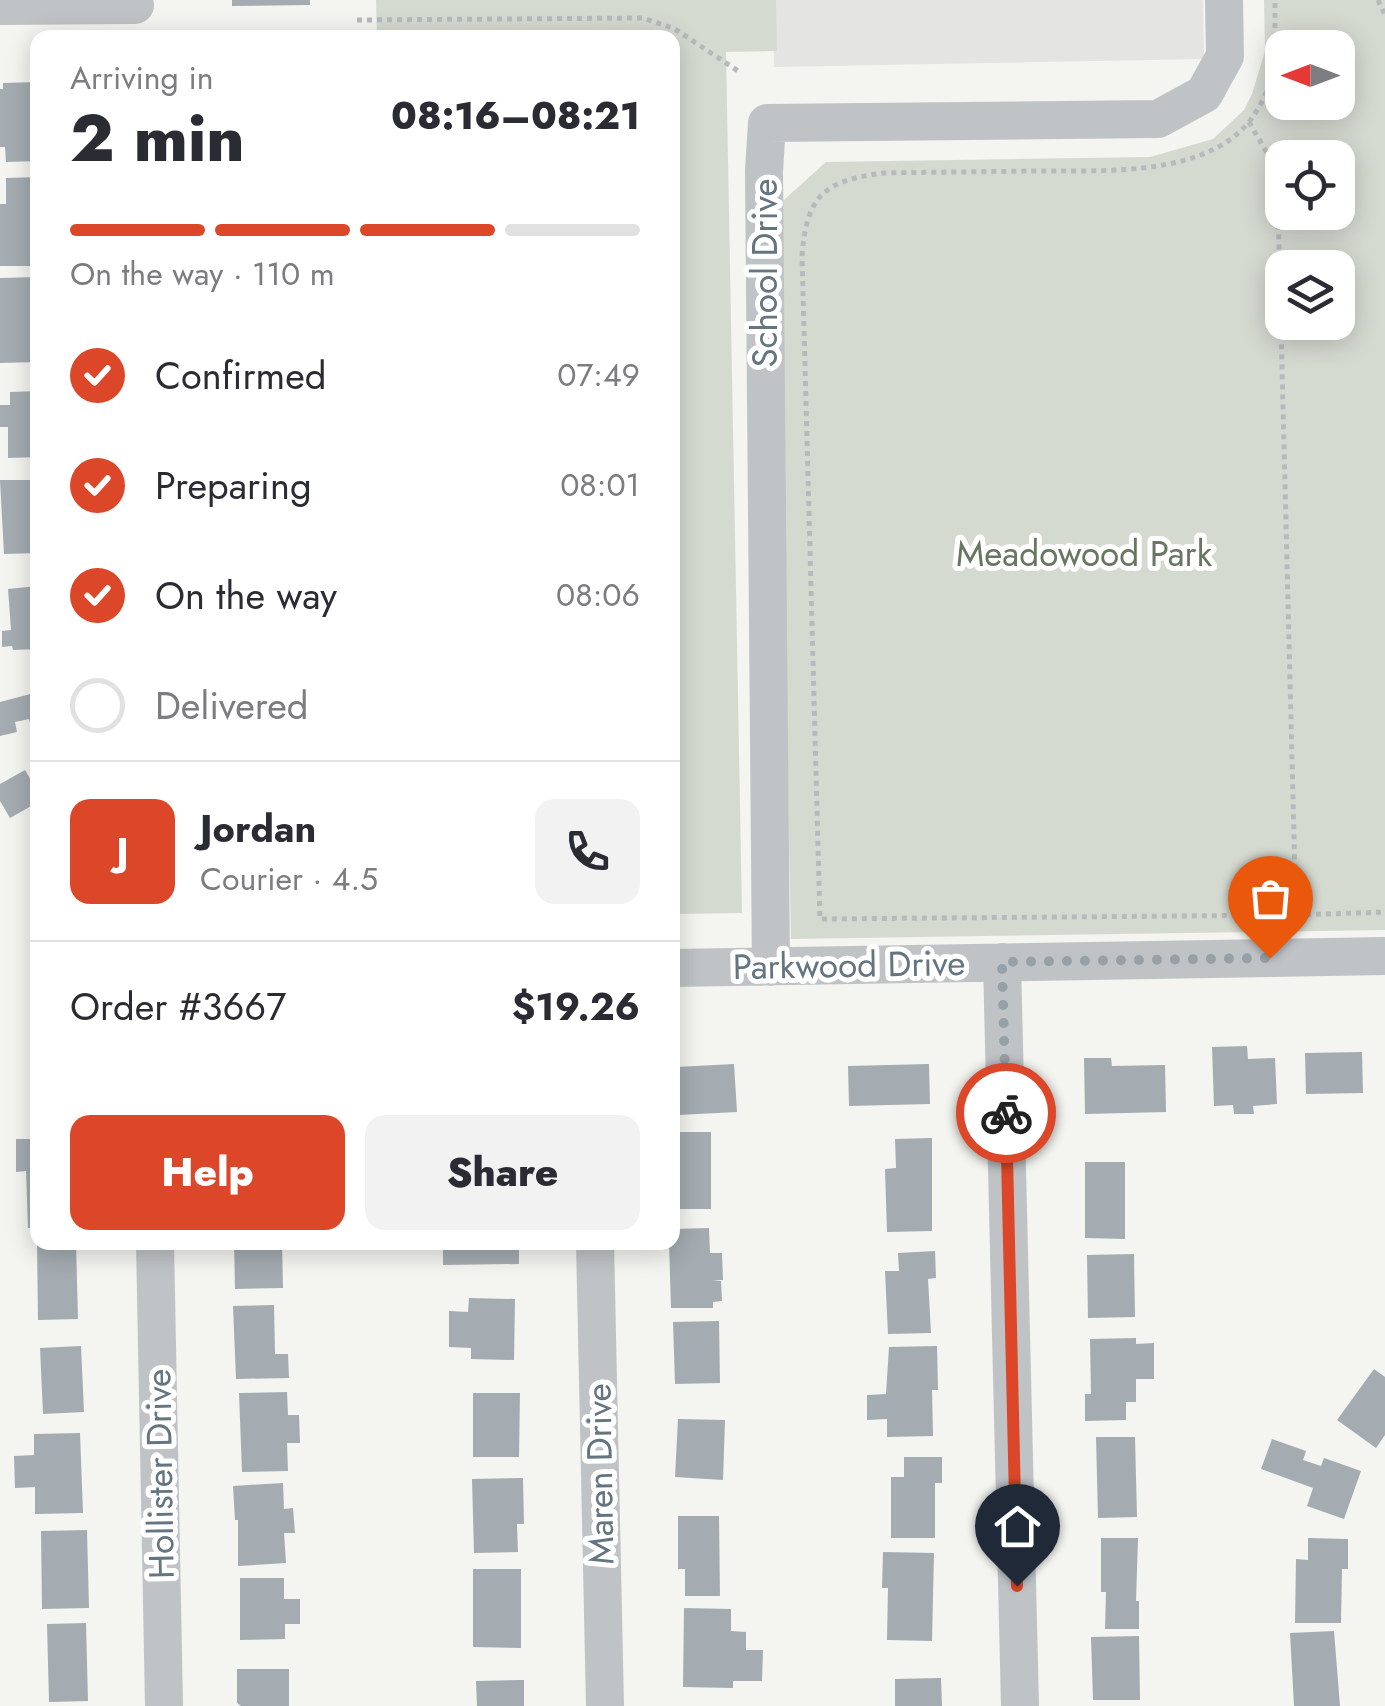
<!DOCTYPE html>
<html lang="en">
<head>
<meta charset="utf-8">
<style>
  body { margin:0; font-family:Jost,sans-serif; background:#f2f2f3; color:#2b2b33; height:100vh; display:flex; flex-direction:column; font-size:38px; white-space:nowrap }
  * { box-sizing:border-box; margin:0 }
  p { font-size:32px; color:#7c7c81 }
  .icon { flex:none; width:55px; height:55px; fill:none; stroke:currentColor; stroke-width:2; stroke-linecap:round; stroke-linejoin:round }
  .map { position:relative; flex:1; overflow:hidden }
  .drawer { position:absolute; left:30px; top:30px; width:650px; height:1220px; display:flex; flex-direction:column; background:#fff; border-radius:20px; box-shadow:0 5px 25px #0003 }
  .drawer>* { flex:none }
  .needle { width:65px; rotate:270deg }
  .controls { position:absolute; left:1265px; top:30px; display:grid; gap:20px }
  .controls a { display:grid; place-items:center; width:90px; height:90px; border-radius:20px; background:#fff; box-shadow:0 5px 25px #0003; font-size:50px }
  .pin { position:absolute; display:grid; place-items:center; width:85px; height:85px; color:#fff; margin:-102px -42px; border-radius:50% 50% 50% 0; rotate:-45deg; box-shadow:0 0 10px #0007 }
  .pin .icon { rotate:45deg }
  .courier { position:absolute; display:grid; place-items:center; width:100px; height:100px; margin:-50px; border:8px solid #db4728; border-radius:50%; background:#fff; color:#222; box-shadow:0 2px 12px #0007 }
  .overview em { font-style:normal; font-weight:800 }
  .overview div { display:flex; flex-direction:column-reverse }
  .overview { display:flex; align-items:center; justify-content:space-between; height:170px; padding:0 40px }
  h1 { font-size:65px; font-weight:800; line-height:75px }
  .bar { display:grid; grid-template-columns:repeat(4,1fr); gap:15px 10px; align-content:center; height:120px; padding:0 40px }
  .bar i { height:12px; border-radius:8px; background:#e1e1e2 }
  .bar .selected { background:#db4728 }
  .bar p { grid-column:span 4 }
  .line { display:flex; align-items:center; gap:25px; padding:0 40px; border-top:2px solid #e1e1e2 }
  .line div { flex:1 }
  .round { display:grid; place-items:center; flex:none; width:105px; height:105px; border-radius:20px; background:#f2f2f3 }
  ol { padding:0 40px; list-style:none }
  li { display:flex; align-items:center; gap:30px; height:110px }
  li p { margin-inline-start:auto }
  li .icon { padding:10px; border-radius:50%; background:#db4728; color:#fff; stroke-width:4 }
  li:last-child { color:#7c7c81 }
  li i { width:55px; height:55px; border:5px solid #e1e1e2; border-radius:50% }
  .cta { display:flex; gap:20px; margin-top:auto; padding:20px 40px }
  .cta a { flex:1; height:115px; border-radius:20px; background:#db4728; color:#fff; font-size:40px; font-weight:800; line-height:115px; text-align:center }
  .cta a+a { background:#f2f2f3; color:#2b2b33 }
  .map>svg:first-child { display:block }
  .built { fill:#e4e5e3 }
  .green { fill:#d5dad1; fill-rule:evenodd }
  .building { fill:#a4acb1 }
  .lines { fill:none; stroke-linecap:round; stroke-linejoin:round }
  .path { stroke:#b7babc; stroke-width:5; stroke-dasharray:5 5; stroke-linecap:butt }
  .minor { stroke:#bfc3c6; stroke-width:38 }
  .done { stroke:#96a1a7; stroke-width:10; stroke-dasharray:0 18 }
  .route { stroke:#db4728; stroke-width:12 }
  .labels { text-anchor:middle; stroke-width:10; stroke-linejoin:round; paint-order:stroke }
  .street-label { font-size:35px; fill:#647580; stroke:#fff }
  .park-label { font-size:35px; fill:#687762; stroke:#fff }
</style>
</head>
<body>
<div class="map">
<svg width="1385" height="1706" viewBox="0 0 1385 1706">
  <rect width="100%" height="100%" fill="#f4f4f0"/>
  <path class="built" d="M773 0H1203L1204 59 774 67Z"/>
  <path class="green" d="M376 0H776L777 51 726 52 742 913 673 914 672 38 377 37Z
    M1264 0H1385V930L791 939 776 207 826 162 1150 157 1213 139 1244 110 1252 94 1265 51ZM1282 48H1338V102H1282ZM1282 158H1338V212H1282ZM1282 268H1338V322H1282Z"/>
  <path class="building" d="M232 0H310V5L232 6Z
    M38 82V161L6 162 5 147H0V89H3V83Z
    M38 177V266H0V204H6V178Z
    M38 277V362L0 363V278Z
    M38 391V457L8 458V427H0V405H10V392Z
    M0 480H38V553L4 554Z
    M38 586V649L13 650 12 646 2 647V631L11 630 8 589Z
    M38 692V747L29 719 15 722 17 732 0 736V702Z
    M25 770 38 792V812L33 805 10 818 0 801V784Z
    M1247 1046 1248 1059 1275 1058 1277 1104 1253 1106 1254 1114H1234L1233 1105 1214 1106 1212 1047Z
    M1362 1052 1363 1093 1306 1094 1305 1053Z
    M1084 1058H1111L1112 1066 1165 1065 1166 1112 1085 1114Z
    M734 1064 737 1112 678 1115 676 1067Z
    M929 1064 930 1104 849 1106 848 1066Z
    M672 1132H711V1209H672Z
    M932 1138V1231L887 1232 885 1169 896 1168 895 1139Z
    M16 1139H38V1228H28L26 1171 16 1172Z
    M1085 1162H1125V1239L1085 1238Z
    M709 1228 710 1253H722L723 1280H712L721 1281 722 1301 713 1302V1308H671L669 1242H672V1229Z
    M37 1242H76L78 1319 38 1320Z
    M234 1242H282L283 1288 235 1289Z
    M443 1242H519V1264L443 1265Z
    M935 1251 936 1278 928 1279 931 1333 888 1334 885 1271H899L898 1253Z
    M1134 1254 1135 1317 1088 1318 1087 1255Z
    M469 1298 515 1299 514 1360 471 1359V1348L449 1347V1311L468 1312Z
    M274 1305 275 1354H288L289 1378 236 1379 233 1306Z
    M719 1321 720 1383 675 1384 673 1322Z
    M1136 1338V1344L1154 1343V1379H1136V1402H1126V1420L1085 1421V1394H1091L1090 1339Z
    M81 1346 84 1412 43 1414 40 1348Z
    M937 1346 938 1390H932L933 1436 887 1437V1419L867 1420V1395L886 1394 889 1347Z
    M1374 1369 1385 1377V1435L1376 1448 1337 1420Z
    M287 1392 288 1415H299L300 1443H287L288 1471 242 1472 239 1393Z
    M473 1393H520L519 1457H473Z
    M678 1419 725 1420 723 1480 675 1477Z
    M80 1433 83 1513 35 1514V1487L15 1488 14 1456 34 1455V1434Z
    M1096 1437H1135L1137 1517 1098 1518Z
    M1272 1439 1306 1451 1303 1460 1321 1466 1324 1458 1361 1471 1344 1519 1307 1506 1313 1488 1261 1469Z
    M904 1457H942V1483H935V1538H891V1477H904Z
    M523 1478 524 1524H517L518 1552 474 1553 472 1479Z
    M283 1483 284 1509 293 1508 295 1533H284L286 1563 238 1566V1520H235L233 1486Z
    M678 1516H719L720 1596H685V1569H678Z
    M87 1530 89 1608 42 1609 41 1531Z
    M1101 1538H1138L1136 1601H1139V1629H1105L1106 1592H1101Z
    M1308 1538 1348 1539V1569H1342L1341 1623H1295L1296 1559 1308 1560Z
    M883 1552 934 1553 932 1641 887 1640 888 1588H882Z
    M473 1569H521V1648L473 1647Z
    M240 1578H284V1599H300V1624H285V1639L240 1640Z
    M684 1608 731 1609V1631L746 1632V1650H763L762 1681H733V1688L683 1687Z
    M86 1623 88 1701 49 1702 47 1624Z
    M1334 1631 1340 1706H1294L1290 1633Z
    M1139 1636 1140 1700H1093L1091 1637Z
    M237 1669H289V1706H241L237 1703Z
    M941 1678 942 1706H895V1679Z
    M524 1680V1706H477L476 1681Z"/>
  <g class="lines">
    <path class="path" d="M1378 0 1385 15
      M357 20 643 18 675 29 738 71
      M1249 122 1277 170 1296 915 820 919 802 255C807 195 824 181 883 173 932 172 981 172 1030 171 1096 170 1202 179 1249 122Z
      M1249 122C1281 79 1274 51 1275 0
      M1296 915 1385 912"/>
    <path class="minor" d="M0 6 135 5
      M1002 962 1020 1706
      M771 967 764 171 767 123 1158 119 1204 94 1225 56 1224 0
      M672 968 1385 956
      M155 1242 164 1706
      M595 1242 605 1706"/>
  </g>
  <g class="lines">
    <path class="done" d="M1006 1113 1002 962 1270 958"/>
    <path class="route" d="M1006 1113 1017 1586"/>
  </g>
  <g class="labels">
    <g class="street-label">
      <text transform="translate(765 273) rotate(-90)" y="12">School Drive</text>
      <text transform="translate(849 965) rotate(-1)" y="12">Parkwood Drive</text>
      <text transform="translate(160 1474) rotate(-91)" y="12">Hollister Drive</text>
      <text transform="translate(600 1474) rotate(-91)" y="12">Maren Drive</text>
    </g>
    <g class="park-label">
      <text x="1084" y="566">Meadowood Park</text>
    </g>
  </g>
</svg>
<div class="controls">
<a><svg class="needle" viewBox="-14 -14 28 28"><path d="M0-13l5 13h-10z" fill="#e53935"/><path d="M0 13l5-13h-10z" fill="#7c7c81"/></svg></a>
<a><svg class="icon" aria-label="locate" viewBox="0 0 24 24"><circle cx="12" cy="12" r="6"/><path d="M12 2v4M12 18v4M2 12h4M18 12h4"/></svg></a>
<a><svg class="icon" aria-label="layers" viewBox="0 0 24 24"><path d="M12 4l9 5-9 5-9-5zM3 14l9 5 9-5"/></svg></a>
</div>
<div class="pin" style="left:1270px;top:958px;background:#ea580c"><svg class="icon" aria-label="bag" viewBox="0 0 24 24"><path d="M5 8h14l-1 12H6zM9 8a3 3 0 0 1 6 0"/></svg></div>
<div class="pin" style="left:1017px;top:1586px;background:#1f2937"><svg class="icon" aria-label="home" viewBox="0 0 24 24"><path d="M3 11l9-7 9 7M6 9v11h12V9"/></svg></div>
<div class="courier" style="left:1006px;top:1113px"><svg class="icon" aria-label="bike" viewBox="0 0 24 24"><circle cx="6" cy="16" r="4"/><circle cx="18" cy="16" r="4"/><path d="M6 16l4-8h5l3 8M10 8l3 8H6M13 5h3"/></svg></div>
<section class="drawer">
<div class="overview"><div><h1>2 min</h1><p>Arriving in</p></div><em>08:16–08:21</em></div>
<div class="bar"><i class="selected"></i><i class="selected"></i><i class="selected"></i><i></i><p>On the way · 110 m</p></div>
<ol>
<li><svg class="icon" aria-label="check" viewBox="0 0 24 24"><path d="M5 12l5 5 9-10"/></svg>Confirmed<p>07:49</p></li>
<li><svg class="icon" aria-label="check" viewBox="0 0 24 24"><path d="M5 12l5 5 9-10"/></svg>Preparing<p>08:01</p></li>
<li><svg class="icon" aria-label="check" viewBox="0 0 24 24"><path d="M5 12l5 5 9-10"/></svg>On the way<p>08:06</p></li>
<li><i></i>Delivered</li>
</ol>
<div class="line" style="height:180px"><b class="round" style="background:#db4728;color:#fff">J</b><div><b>Jordan</b><p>Courier · 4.5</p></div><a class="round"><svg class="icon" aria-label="phone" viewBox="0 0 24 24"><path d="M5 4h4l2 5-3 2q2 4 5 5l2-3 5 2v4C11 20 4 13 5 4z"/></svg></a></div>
<div class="line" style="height:130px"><div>Order #3667</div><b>$19.26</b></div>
<div class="cta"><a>Help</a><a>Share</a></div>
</section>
</div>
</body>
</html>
